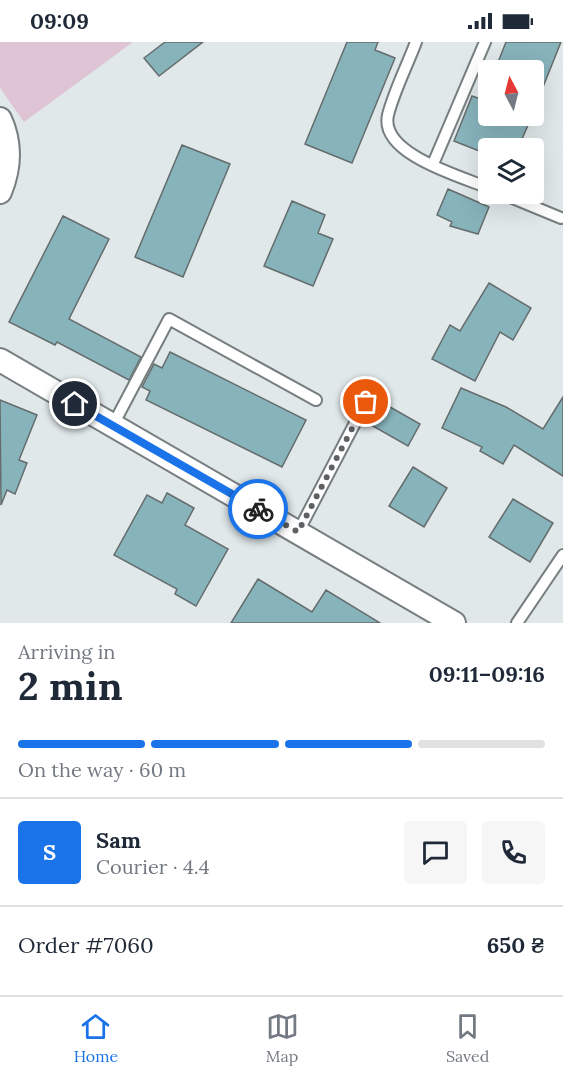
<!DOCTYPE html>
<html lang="en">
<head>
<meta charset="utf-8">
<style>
  body { margin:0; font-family:Lora,serif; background:#f6f6f7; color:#1f2937; height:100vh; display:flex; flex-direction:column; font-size:22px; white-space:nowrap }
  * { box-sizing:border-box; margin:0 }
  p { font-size:20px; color:#747a83 }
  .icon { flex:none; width:33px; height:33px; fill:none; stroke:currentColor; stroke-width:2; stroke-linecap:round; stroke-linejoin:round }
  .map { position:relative; height:581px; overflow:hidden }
  .side { display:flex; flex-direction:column; background:#fff; flex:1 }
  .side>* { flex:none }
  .needle { width:39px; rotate:353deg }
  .buttons { position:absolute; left:478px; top:18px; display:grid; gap:12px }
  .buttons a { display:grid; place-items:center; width:66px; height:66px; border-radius:6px; background:#fff; box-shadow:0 6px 24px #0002; font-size:30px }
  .pin { position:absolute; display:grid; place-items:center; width:51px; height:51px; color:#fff; margin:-26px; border:3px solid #fff; border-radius:50%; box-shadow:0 2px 6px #0007 }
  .courier { position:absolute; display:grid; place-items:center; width:60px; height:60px; margin:-30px; border:4px solid #1a73e8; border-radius:50%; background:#fff; color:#222; box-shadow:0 2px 8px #0007 }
  .summary em { font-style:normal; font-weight:800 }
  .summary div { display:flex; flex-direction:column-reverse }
  .summary { display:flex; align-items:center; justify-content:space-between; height:102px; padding:0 18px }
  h1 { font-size:39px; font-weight:800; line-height:45px }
  .bar { display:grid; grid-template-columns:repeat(4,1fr); gap:9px 6px; align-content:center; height:72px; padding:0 18px }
  .bar i { height:8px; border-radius:4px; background:#e0e1e3 }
  .bar .selected { background:#1a73e8 }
  .bar p { grid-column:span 4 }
  .line { display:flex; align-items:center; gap:15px; padding:0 18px; border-top:2px solid #e0e1e3 }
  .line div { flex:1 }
  .round { display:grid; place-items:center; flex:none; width:63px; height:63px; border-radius:6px; background:#f6f6f7 }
  .status { display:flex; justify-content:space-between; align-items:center; height:42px; padding:0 30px; background:#fff; direction:ltr }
  .status svg { height:16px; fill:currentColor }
  .tabs { display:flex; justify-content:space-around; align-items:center; height:84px; border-top:2px solid #e0e1e3; background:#fff; font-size:16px; color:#747a83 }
  .tabs a { display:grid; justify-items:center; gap:3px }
  .tabs .selected { color:#1a73e8 }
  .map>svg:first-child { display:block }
  .green { fill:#dec4d5 }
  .building { fill:#87b3bb; stroke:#656c6d; stroke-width:1.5 }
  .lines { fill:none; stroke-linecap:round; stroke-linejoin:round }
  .service-casing { stroke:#767e7f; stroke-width:14 }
  .minor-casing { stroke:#767e7f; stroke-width:26 }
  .service { stroke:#fff; stroke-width:10 }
  .minor { stroke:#fff; stroke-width:22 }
  .done { stroke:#5d6163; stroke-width:6; stroke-dasharray:0 10.8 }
  .route { stroke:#1a73e8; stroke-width:8 }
</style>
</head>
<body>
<div class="status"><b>09:09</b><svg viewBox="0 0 49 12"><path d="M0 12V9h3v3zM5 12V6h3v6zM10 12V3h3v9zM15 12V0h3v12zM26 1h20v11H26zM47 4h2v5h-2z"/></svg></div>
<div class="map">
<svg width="563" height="581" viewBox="0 0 563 581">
  <rect width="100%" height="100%" fill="#e0e8ea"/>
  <path class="green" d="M0 0H133L24 80 0 46Z"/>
  <path class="building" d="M165 0H203L159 34 144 16Z
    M347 0H378L375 8 395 16 352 121 305 102Z
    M506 0H561L535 65 534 28H495Z
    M472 54 489 60V74H532L518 106H489V113L454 99Z
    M182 103 230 122 183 235 135 215Z
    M448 147 489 165 478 192 450 184 452 180 437 173Z
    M292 159 325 173 318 191 333 197 313 244 264 224Z
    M63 174 109 197 69 277 141 315 129 338 57 300 55 303 9 280Z
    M489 241 531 266 513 298 500 290 475 339 432 317 450 283 460 289Z
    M170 310 306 378 282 425 146 358 150 349 142 345 154 322 162 326Z
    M461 346 506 365 543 387 563 355V434L514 403 503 422 480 409 482 405 442 386Z
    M0 358 37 373 19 418 27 421 15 452 7 448 1 463Z
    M383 361 420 382 408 404 371 383Z
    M413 425 447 446 424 485 389 464Z
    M167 451 194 466 185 483 228 507 196 564 175 552 177 547 114 513 147 453 162 461Z
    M513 457 553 481 530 520 489 495Z
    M258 537 312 570 326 548 380 581H231Z"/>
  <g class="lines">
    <g class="service-casing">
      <path id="service" d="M416 0C407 24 394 49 388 73 379 112 462 135 489 146
        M433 122 485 0
        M503 152 561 176
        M113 383 169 277 316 358
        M298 490 366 360
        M517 581 563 513"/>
    </g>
    <g class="minor-casing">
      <path id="minor" d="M0 77C11 101 10 126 0 150
        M0 318 454 581"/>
    </g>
    <use href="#service" class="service"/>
    <use href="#minor" class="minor"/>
  </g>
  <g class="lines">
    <path class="done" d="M258 467 298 490 366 360"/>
    <path class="route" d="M75 362 258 467"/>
  </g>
</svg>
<div class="buttons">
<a><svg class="needle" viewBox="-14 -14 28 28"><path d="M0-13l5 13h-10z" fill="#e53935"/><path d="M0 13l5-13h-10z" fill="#747a83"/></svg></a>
<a><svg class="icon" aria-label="layers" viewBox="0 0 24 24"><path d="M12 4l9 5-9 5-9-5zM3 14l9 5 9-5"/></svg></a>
</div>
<div class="pin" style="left:366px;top:360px;background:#ea580c"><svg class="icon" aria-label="bag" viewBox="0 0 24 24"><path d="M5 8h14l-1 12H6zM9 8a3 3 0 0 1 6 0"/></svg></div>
<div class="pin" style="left:75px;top:362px;background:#1f2937"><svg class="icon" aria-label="home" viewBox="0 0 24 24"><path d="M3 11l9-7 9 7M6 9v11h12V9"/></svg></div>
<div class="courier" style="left:258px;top:467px"><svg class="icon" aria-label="bike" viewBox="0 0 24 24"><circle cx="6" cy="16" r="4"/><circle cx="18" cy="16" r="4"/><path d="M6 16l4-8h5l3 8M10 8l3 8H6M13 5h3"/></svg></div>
</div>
<section class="side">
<div class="summary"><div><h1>2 min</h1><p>Arriving in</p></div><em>09:11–09:16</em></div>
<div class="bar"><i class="selected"></i><i class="selected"></i><i class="selected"></i><i></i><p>On the way · 60 m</p></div>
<div class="line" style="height:108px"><b class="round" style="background:#1a73e8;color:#fff">S</b><div><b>Sam</b><p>Courier · 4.4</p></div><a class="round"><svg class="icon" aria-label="chat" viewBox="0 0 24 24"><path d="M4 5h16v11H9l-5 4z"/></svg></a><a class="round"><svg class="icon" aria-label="phone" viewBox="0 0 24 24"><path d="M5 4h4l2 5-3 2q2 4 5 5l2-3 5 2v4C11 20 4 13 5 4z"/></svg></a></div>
<div class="line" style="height:78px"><div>Order #7060</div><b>650 ₴</b></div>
</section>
<nav class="tabs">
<a class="selected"><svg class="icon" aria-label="home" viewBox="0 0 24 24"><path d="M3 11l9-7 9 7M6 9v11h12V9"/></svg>Home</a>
<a><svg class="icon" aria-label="map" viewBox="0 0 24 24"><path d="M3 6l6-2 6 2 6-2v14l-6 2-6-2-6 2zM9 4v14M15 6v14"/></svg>Map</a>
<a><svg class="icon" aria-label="saved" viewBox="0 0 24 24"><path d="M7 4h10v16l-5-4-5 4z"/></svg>Saved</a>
</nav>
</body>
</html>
